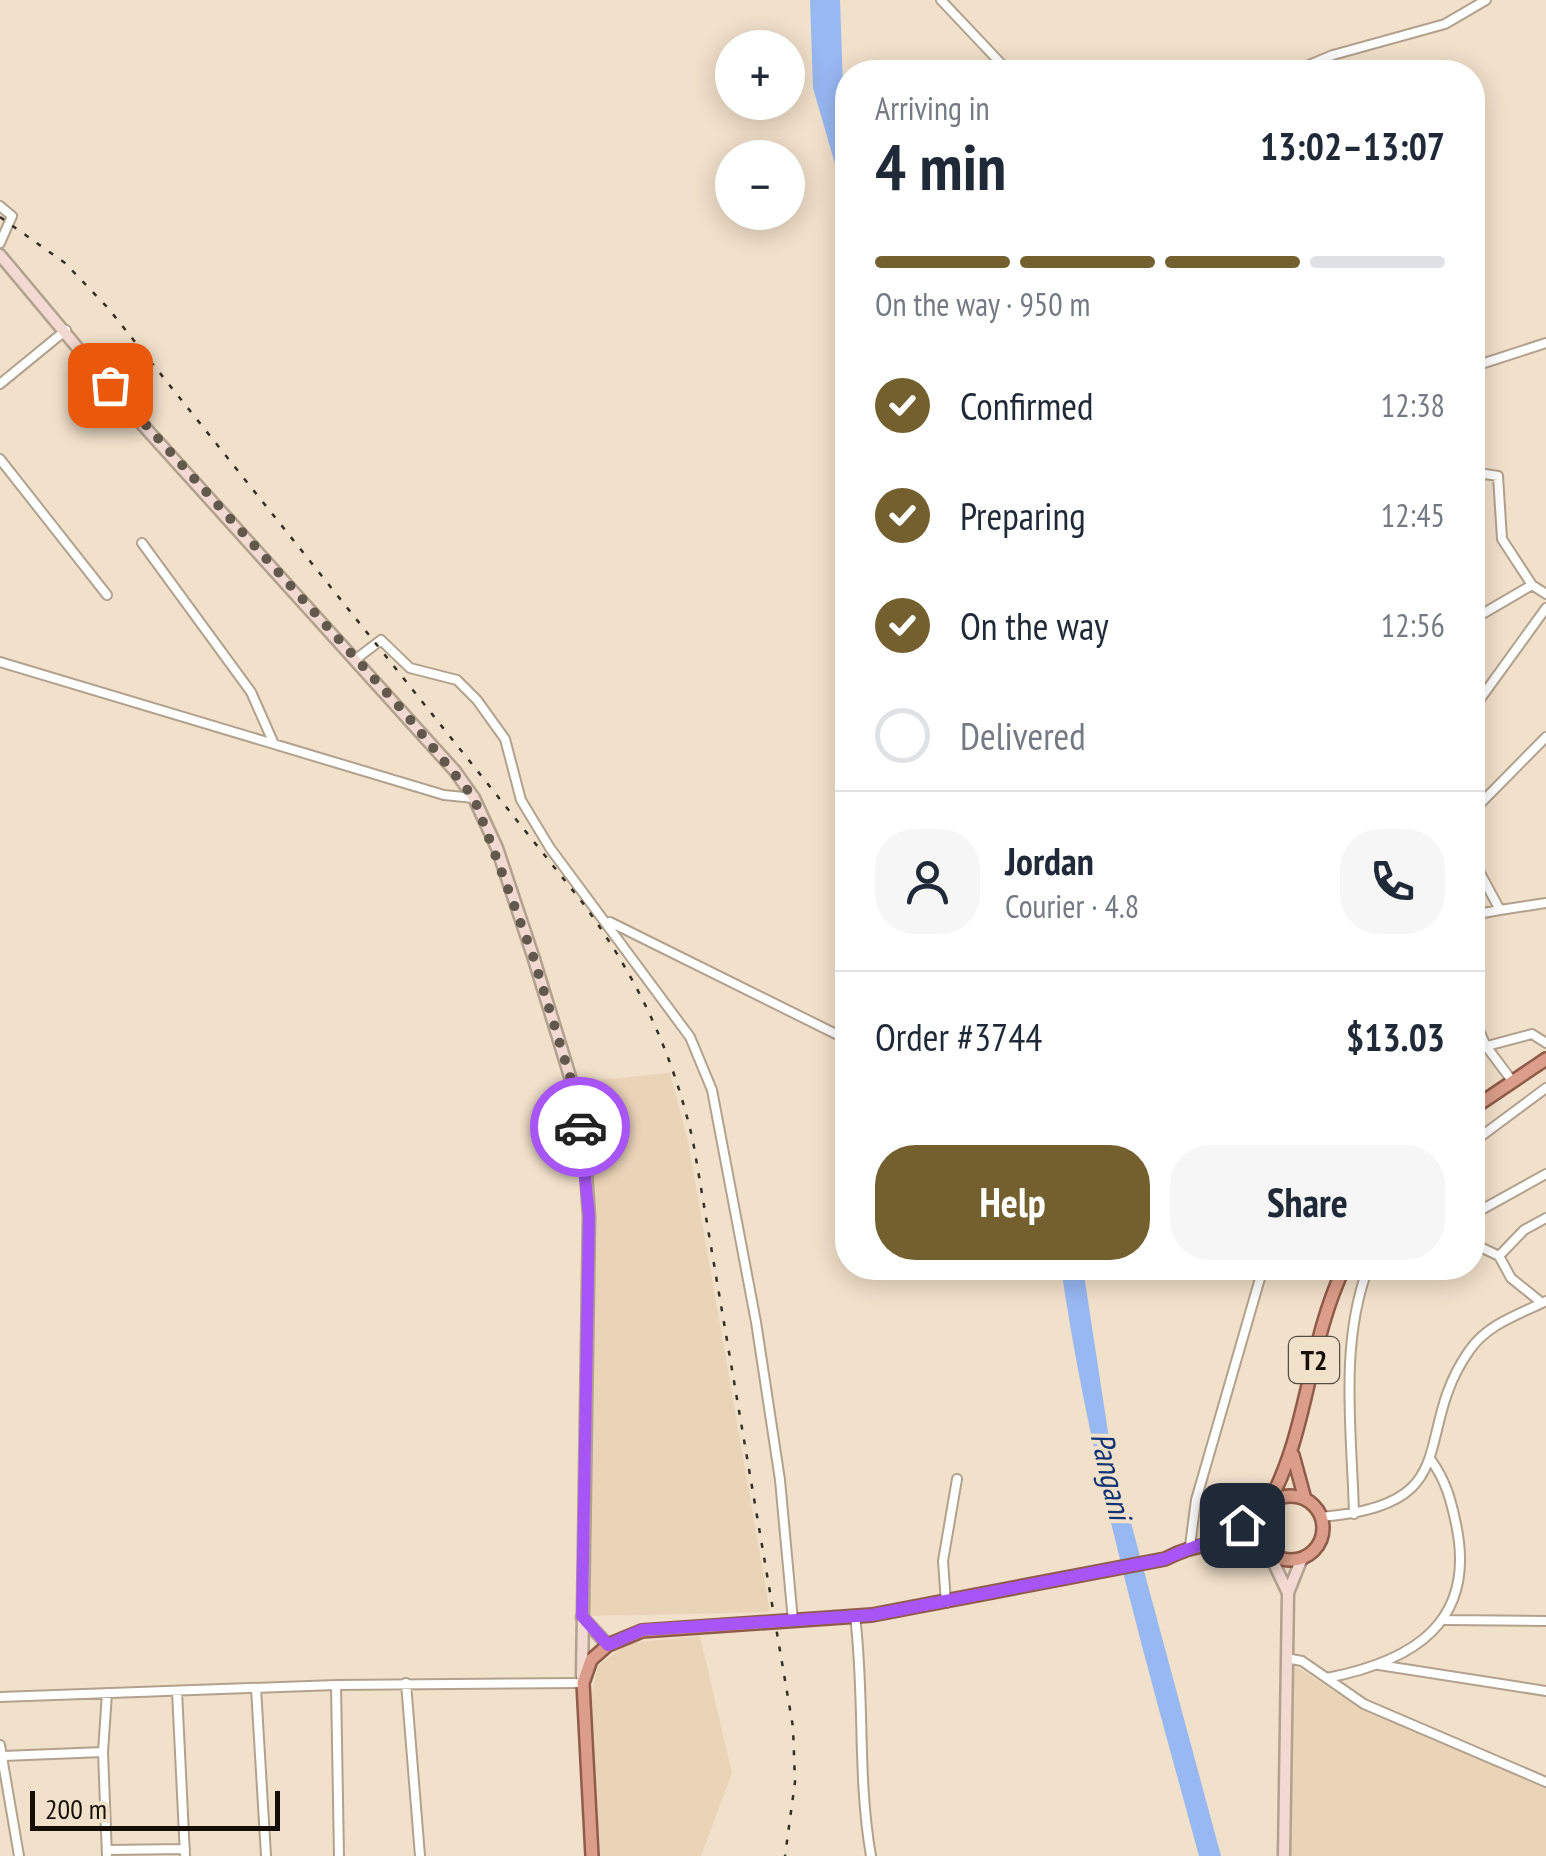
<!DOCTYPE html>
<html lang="en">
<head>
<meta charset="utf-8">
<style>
  body { margin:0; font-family:"PT Sans Narrow",sans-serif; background:#f6f6f7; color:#1f2937; height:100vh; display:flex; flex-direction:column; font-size:38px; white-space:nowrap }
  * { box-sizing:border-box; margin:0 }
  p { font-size:32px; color:#747a83 }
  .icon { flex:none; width:55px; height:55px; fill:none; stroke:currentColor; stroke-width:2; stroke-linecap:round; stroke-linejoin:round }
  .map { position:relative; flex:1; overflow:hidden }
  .side { position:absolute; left:835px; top:60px; width:650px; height:1220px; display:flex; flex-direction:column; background:#fff; border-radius:40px; box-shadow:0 5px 25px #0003 }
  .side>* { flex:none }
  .buttons { position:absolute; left:715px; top:30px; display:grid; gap:20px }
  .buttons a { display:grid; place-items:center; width:90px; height:90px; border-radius:50%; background:#fff; box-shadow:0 5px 25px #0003; font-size:50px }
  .scale { position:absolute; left:30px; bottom:25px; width:250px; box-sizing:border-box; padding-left:10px; border:5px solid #150f08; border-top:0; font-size:28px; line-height:35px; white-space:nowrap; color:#150f08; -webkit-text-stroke:8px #f1e0ca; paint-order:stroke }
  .pin { position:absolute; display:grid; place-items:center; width:85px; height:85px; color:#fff; margin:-42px; border-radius:20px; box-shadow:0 5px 15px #0006 }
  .courier { position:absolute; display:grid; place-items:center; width:100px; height:100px; margin:-50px; border:8px solid #a855f7; border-radius:50%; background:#fff; color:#222; box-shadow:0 2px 12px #0007 }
  .headline em { font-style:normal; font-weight:600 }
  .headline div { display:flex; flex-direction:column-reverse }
  .headline { display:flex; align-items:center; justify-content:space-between; height:170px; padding:0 40px }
  h1 { font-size:65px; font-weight:600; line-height:75px }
  .bar { display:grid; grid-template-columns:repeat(4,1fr); gap:15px 10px; align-content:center; height:120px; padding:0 40px }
  .bar i { height:12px; border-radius:8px; background:#e0e1e3 }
  .bar .on { background:#745f2e }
  .bar p { grid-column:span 4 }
  .line { display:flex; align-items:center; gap:25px; padding:0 40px; border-top:2px solid #e0e1e3 }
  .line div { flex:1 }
  .round { display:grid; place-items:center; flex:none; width:105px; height:105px; border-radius:40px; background:#f6f6f7 }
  ol { padding:0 40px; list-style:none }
  li { display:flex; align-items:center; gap:30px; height:110px }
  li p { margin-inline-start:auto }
  li .icon { padding:10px; border-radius:50%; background:#745f2e; color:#fff; stroke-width:4 }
  li:last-child { color:#747a83 }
  li i { width:55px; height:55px; border:5px solid #e0e1e3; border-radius:50% }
  .button { display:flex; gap:20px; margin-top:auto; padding:20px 40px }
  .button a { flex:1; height:115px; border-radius:40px; background:#745f2e; color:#fff; font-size:40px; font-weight:600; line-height:115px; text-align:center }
  .button a+a { background:#f6f6f7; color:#1f2937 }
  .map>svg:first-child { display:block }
  .built { fill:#ead4b8 }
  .water { fill:#98b8f3 }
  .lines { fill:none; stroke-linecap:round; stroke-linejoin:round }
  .minor-casing { stroke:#b2a18d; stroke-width:12 }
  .secondary-casing { stroke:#b2a18d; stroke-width:15 }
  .trunk-casing { stroke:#905c49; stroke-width:16 }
  .minor { stroke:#fff; stroke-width:8 }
  .secondary { stroke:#f2dad3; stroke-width:10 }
  .trunk { stroke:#dc9e8a; stroke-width:11 }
  .rail { stroke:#352e25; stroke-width:2.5; stroke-dasharray:5 10; stroke-linecap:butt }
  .done { stroke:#62584c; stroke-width:10; stroke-dasharray:0 18 }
  .route { stroke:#a855f7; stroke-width:12 }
  .labels { text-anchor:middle; stroke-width:8; stroke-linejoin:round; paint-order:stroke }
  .shield { fill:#f1e0ca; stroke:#574e42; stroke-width:2.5 }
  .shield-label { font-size:28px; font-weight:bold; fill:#150f08 }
  .water-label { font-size:32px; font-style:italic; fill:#123477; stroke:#f1e0ca }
</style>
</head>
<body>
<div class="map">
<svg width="1546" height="1856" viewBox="0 0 1546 1856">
  <rect width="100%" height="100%" fill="#f1e0ca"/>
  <path class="built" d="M670 1073 688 1141 770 1612 588 1616 595 1216 578 1082Z
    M700 1636 732 1773 701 1856H600L591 1697 598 1665 629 1643Z
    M1292 1664 1362 1709 1546 1788V1856H1290Z"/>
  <path class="water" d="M810 0H840L847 205 813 88Z
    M1061 1268H1083L1110 1445 1221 1856H1199C1146 1662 1090 1467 1061 1268Z"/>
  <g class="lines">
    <g class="minor-casing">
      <path id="minor" d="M941 0 1009 72
        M1292 72 1333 55 1445 24 1486 0
        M0 206 12 216 0 243
        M1472 367 1546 343
        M0 384 66 330
        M0 459 107 595
        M1472 481 1485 474 1498 476 1502 539 1532 585 1546 594
        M142 543 251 692 274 744
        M1472 620 1532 585
        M356 659 381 640 410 668 457 680 477 700 505 739 521 800 550 848 690 1037 712 1090 756 1322 780 1480 793 1621
        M0 662 444 795 474 798
        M1478 702 1546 608
        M1472 812 1546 737
        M1472 858 1500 910 1546 903
        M1472 915 1500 910
        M610 922 848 1040
        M1472 1015 1486 1046 1513 1082
        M1472 1050 1532 1034 1546 1043
        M1472 1143 1546 1088
        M1472 1215 1546 1174
        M1472 1243 1499 1256
        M1542 1303 1511 1278 1499 1256 1524 1230 1546 1218
        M1354 1514C1352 1433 1339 1345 1368 1268
        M1321 1517C1469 1505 1410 1435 1469 1351 1487 1324 1518 1315 1546 1301
        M1190 1546 1196 1500 1263 1268
        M946 1603 943 1561 957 1479
        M855 1616C865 1696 857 1776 871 1856
        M1446 1620 1546 1621
        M1286 1658 1302 1661 1364 1704 1546 1782
        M1379 1665 1546 1691
        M1327 1678C1414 1661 1477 1622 1456 1524 1451 1500 1446 1481 1431 1460
        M406 1683 420 1856
        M336 1685 339 1856
        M256 1688 266 1856
        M177 1691 185 1856
        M107 1693 103 1752 107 1856
        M0 1697 336 1685 583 1683
        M0 1745 19 1856
        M3 1756 103 1752
        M107 1850 185 1849"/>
    </g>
    <g class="secondary-casing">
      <path id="secondary" d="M0 255 132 413 455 771 474 798 497 848 533 956 572 1083 585 1158 589 1216 582 1677
        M1268 1551 1288 1593 1284 1856
        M1288 1593 1302 1558
        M582 1617 608 1645"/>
    </g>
    <g class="trunk-casing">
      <path id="trunk" d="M1472 1109 1546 1059
        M1293 1455 1305 1499
        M1259 1528a32 32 0 1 1 64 0a32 32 0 1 1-64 0Z
        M1267 1506C1309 1432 1307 1344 1344 1268
        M1214 1541 1262 1514
        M592 1856 583 1683 591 1660 608 1645 642 1631 872 1615 1165 1559C1200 1541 1226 1541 1264 1547"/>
    </g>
    <use href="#minor" class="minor"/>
    <use href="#secondary" class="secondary"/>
    <use href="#trunk" class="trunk"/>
    <path class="rail" d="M0 217 65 263 108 308 582 902C637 977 672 1050 693 1141L793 1727 795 1782 785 1856"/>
  </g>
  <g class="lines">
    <path class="done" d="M110 385 404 712 474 798 533 956 572 1083 580 1127"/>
    <path class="route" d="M580 1127 589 1216 582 1616 608 1645 642 1630 872 1615 1165 1559C1191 1546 1218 1542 1242 1525"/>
  </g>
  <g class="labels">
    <rect class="shield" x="1289" y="1337" width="50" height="46" rx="8"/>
    <g class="shield-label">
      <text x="1314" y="1370">T2</text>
    </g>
    <g class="water-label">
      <text transform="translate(1111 1476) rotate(77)" y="11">Pangani</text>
    </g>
  </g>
</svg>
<div class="buttons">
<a>+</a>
<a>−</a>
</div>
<div class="scale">200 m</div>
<div class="pin" style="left:110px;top:385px;background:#ea580c"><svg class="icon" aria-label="bag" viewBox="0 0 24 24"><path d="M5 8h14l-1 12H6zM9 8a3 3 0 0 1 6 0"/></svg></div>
<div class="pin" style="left:1242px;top:1525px;background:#1f2937"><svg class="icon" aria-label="home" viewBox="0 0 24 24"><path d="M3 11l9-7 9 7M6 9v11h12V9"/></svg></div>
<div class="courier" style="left:580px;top:1127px"><svg class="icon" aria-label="car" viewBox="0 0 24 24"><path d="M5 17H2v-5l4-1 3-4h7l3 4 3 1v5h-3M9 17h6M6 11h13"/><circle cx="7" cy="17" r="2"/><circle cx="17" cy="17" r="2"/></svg></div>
<section class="side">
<div class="headline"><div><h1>4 min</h1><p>Arriving in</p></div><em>13:02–13:07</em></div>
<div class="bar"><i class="on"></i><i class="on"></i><i class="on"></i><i></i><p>On the way · 950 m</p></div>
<ol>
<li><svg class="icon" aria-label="check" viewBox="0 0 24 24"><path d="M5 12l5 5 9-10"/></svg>Confirmed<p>12:38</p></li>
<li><svg class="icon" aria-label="check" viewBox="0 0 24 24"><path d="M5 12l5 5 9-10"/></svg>Preparing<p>12:45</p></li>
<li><svg class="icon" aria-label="check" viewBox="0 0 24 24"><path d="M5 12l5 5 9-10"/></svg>On the way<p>12:56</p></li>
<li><i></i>Delivered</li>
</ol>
<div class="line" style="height:180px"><a class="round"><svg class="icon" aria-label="person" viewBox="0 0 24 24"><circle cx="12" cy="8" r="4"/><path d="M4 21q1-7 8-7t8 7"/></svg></a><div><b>Jordan</b><p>Courier · 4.8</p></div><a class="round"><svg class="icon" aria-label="phone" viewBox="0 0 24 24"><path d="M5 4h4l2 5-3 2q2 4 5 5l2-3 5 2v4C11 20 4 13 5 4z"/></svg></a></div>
<div class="line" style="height:130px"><div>Order #3744</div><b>$13.03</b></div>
<div class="button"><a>Help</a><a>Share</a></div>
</section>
</div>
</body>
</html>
